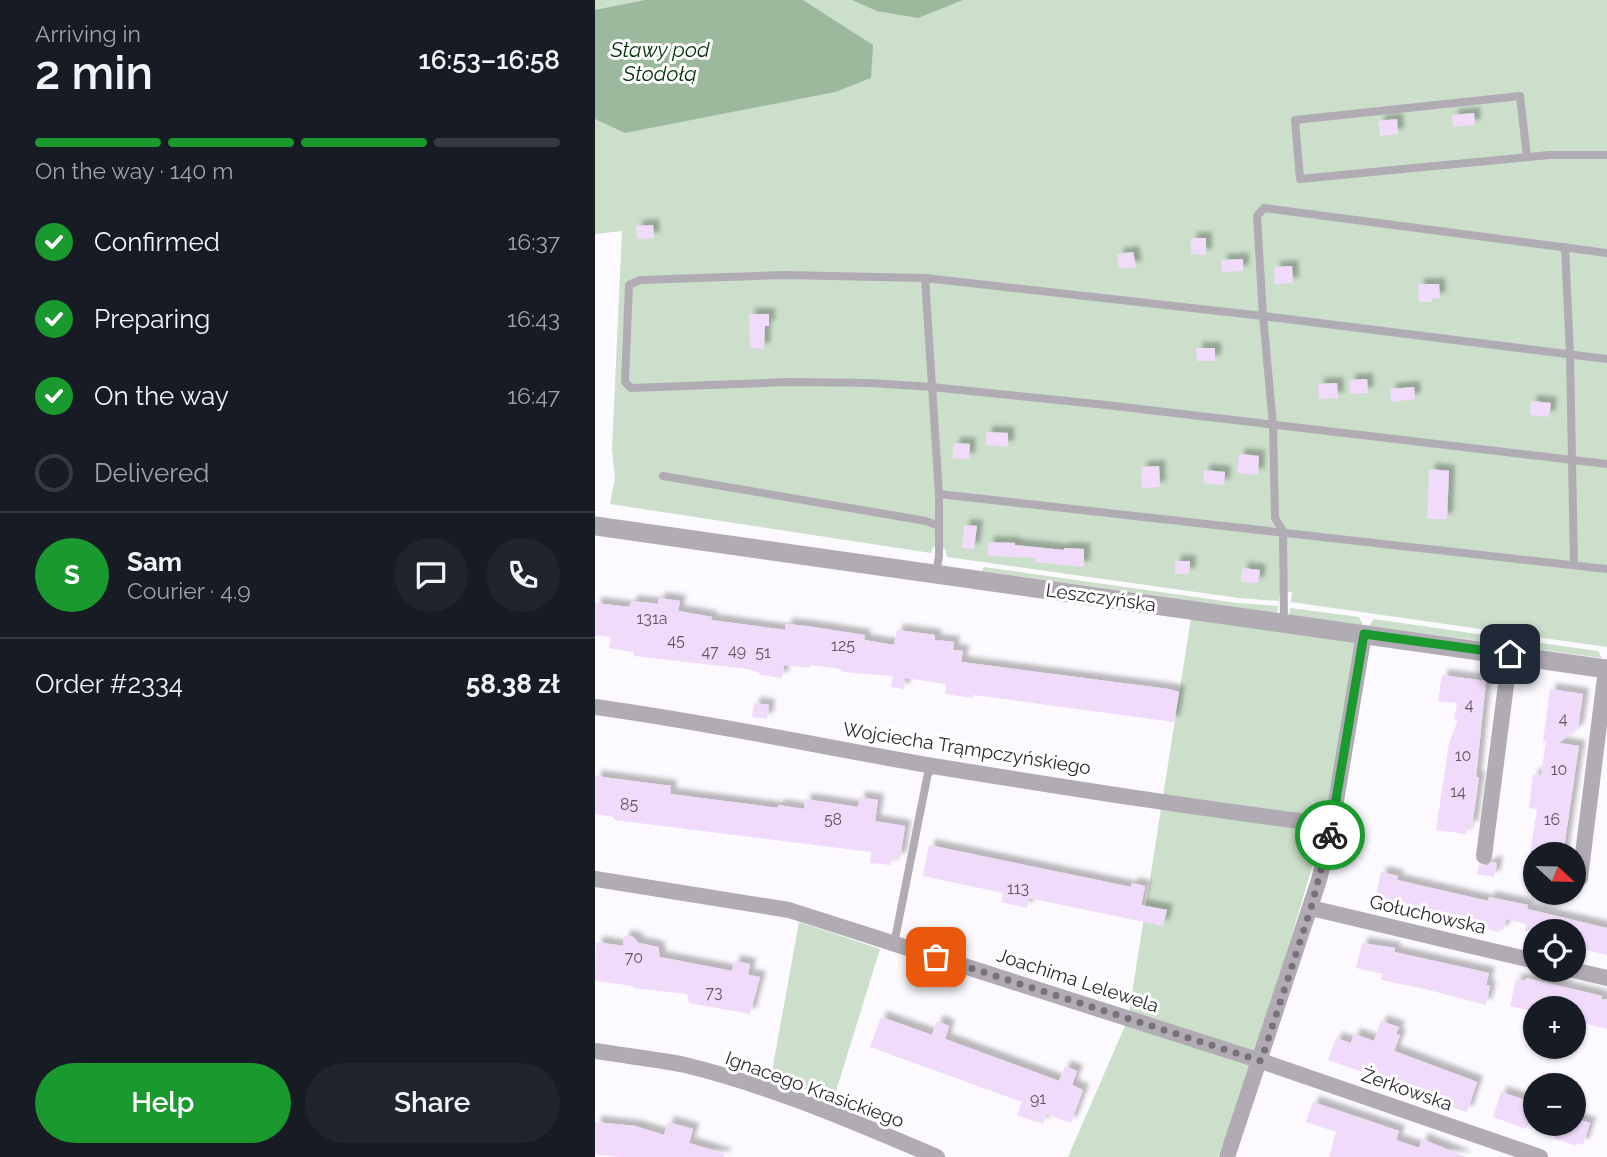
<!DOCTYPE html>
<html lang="en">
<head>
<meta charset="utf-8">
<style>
  body { margin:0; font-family:Raleway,sans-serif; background:#20242c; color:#f1f3f6; height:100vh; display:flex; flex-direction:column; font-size:26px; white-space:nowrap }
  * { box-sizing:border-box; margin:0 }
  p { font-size:23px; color:#9ea1a6 }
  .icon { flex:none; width:38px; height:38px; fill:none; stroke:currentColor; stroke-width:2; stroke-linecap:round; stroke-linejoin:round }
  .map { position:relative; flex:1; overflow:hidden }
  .details { display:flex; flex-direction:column; background:#171b24; width:595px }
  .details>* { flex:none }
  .needle { width:46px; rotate:112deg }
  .fabs { position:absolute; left:928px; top:842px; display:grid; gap:14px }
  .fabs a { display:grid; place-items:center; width:63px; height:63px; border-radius:50%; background:#171b24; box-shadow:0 2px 5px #0004; font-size:35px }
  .pin { position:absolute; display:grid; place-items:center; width:60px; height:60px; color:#fff; margin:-30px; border-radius:14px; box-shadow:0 4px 10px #0006 }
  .courier { position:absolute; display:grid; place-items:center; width:70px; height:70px; margin:-35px; border:5px solid #19992e; border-radius:50%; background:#fff; color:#222; box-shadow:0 2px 9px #0007 }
  .headline em { font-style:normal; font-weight:600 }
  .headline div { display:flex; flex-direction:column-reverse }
  .headline { display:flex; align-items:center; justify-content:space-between; height:119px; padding:0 35px }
  h1 { font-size:46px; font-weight:600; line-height:52px }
  .bar { display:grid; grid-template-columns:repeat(4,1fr); gap:10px 7px; align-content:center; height:84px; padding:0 35px }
  .bar i { height:9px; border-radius:5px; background:#363941 }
  .bar .on { background:#19992e }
  .bar p { grid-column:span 4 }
  .line { display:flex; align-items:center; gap:18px; padding:0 35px; border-top:2px solid #363941 }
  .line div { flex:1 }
  .round { display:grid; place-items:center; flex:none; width:74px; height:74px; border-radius:37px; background:#20242c }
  ol { padding:0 35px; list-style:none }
  li { display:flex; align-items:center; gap:21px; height:77px }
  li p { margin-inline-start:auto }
  li .icon { padding:7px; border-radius:50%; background:#19992e; color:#fff; stroke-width:4 }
  li:last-child { color:#9ea1a6 }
  li i { width:38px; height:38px; border:4px solid #363941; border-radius:50% }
  .primary-button { display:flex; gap:14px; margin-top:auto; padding:14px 35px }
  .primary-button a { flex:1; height:80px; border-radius:42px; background:#19992e; color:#fff; font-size:28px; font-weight:600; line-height:80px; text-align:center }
  .primary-button a+a { background:#20242c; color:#f1f3f6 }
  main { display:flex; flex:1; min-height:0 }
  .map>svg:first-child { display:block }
  .green { fill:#cbdfcb }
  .water { fill:#9db99d }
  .building { fill:#f1dbfb; filter:url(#shadow) }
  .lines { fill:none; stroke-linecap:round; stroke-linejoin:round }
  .service { stroke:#b1acb4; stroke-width:8 }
  .minor { stroke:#b1acb4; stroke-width:16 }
  .tertiary { stroke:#b1acb4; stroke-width:19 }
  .done { stroke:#777279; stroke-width:7; stroke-dasharray:0 12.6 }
  .route { stroke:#19992e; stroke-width:9 }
  .labels { text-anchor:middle; stroke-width:6; stroke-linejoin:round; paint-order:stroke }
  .number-label { font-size:16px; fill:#605664 }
  .street-label { font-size:19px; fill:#2f2931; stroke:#fff }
  .water-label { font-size:21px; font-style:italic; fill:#08340d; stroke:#fff }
</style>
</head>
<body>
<main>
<section class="details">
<div class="headline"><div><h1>2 min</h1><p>Arriving in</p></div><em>16:53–16:58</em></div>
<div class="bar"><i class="on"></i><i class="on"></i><i class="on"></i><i></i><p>On the way · 140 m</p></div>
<ol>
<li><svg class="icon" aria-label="check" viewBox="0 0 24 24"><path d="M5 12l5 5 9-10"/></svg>Confirmed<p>16:37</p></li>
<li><svg class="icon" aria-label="check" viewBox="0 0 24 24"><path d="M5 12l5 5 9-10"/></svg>Preparing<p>16:43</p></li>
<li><svg class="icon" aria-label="check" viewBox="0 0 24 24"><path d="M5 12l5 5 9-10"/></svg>On the way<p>16:47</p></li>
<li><i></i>Delivered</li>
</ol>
<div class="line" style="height:126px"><b class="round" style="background:#19992e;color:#fff">S</b><div><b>Sam</b><p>Courier · 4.9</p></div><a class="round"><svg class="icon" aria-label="chat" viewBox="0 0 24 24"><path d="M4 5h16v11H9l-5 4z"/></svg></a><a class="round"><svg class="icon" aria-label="phone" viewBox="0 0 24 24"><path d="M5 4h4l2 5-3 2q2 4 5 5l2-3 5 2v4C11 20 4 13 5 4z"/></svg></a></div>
<div class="line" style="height:91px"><div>Order #2334</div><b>58.38 zł</b></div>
<div class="primary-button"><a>Help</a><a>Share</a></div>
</section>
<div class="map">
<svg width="1012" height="1157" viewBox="0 0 1012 1157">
  <defs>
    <filter id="shadow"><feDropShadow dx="6" dy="-6" stdDeviation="2" flood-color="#0004"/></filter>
  </defs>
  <rect width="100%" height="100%" fill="#fcfafe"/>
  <path class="green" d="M0 0H1012V647L696 602 697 592 685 591 684 601 644 598 352 557 350 549 338 547 336 553 15 504 20 478 17 450 27 231 0 234Z
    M389 567 643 603 683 606 682 613 387 571Z
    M695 608 764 617 768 625 694 615Z
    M596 618 762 642 727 833 659 1064 623 1157H473L533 1019Z
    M779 619 910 638 913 645 774 626Z
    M923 640 1003 651 1007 658 919 646Z
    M204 922 285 949 238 1101 176 1077Z"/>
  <path class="water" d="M50 0H208L278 45 276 78 240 92 30 133 0 119V10Z
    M257 0H368L323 18 282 11Z"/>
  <path class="building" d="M879 113 880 125 858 127 857 115Z
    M802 119 803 134 785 136 783 121Z
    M58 225 59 238 42 239 41 226Z
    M596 238H611V255L596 254Z
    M538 252 541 267 524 269 522 254Z
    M648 259V271L627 272 626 260Z
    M697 266 698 283 680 284 679 267Z
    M823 284H844L845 298 837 299V302H824Z
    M154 314H174V326H170L169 349 155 348Z
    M601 348H620V361H602Z
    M772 379 773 393 755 394 754 380Z
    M742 383 743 398 724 399 723 384Z
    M819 387 820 399 796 402 795 389Z
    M936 401 956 403 954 417 935 415Z
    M391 432 413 433V447L391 445Z
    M359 443 375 444 374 459 357 458Z
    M644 454 664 456 663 475 642 473Z
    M564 466 565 487 547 488 546 467Z
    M834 469 854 471 852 519H832Z
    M609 470 630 472 629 485 608 483Z
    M369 525 382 526 379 549 367 548Z
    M393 542 420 543V545L469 550V548L489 549V567L440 562V558L393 556Z
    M580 561H595L594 574H580Z
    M647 568 665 570 663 583 646 582Z
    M64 598 85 601 83 611 117 617 116 620 190 630 191 624 211 626 270 635 269 640 299 645 302 630 340 635V640L359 642 358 650 368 651 366 662 573 689 584 692 579 722 379 695 378 698 350 694 351 684 310 678 309 689 296 687 298 676 257 673 246 671V669L215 665V668L189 665 187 678 166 675 163 672 152 669 39 656V652L14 648 16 637 0 635V603L34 607 37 601 63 604Z
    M847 675 891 681 881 777H884L877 827 872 826 871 834 841 830 854 743 863 720 859 719 862 703 843 701Z
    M955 689 988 694 983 728 964 743 984 746 968 854H935L942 809 934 808 938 774 946 775 951 741H948Z
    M159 703 174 705 172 719 157 717Z
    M0 776 76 786 75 794 183 808V805L209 809 210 799 263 807 264 797 283 800 280 821 310 826 305 859 297 858 296 865 275 863 276 852 19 820V817L0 814Z
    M334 845 536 887 537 883 550 886 546 905 572 910 568 926 434 898 432 908 406 902 408 893 328 876Z
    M897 862 902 863 899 877 882 874 884 865 892 866Z
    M786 872 803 876 802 880 893 901 894 897 933 905 932 909 1012 928V955L978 947V931H930L931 924 911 919 908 931 905 929 904 932 779 903Z
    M29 936 38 937 44 943 63 947 65 957 137 971 139 961 155 964 153 975 165 977 155 1014 94 1003 92 994 38 988 39 986 0 981 1 942 28 946Z
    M767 943 800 948 799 952 894 973 891 985 895 986 891 1005 830 989 786 980 788 974 761 968Z
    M931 978 1007 996 1006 999 1012 1000V1029L983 1022 984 1019 978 1018V1008H940V1012L915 1006 921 979 930 981Z
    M286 1017 337 1035 342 1021 354 1026 350 1039 464 1081 470 1066 482 1071 477 1085 488 1090 476 1123 451 1114 448 1124 422 1115 427 1102 275 1047Z
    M786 1021 804 1027 801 1034 805 1035 799 1051 882 1082 872 1112 843 1103 845 1099 733 1060 741 1038 756 1043 759 1034 779 1041Z
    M906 1092 940 1103V1124H978V1118L995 1123 988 1145 982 1143 981 1146 959 1138 960 1135 933 1124 931 1129 898 1117Z
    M718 1102 804 1131 801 1140 824 1148 827 1139 871 1157H734L741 1132 711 1122Z
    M0 1122 40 1126 69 1135 73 1122 98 1129 94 1143 130 1154 129 1157H24L0 1154Z"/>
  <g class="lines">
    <path class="service" d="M932 157 925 96 700 120 705 179 954 155H1012
      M970 247 975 354 979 564
      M330 278 344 494V556L341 574
      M1012 359 668 316 330 278 189 275 45 280 34 285 30 382 36 388 193 382 277 383 337 387 511 405 1012 464
      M68 476 331 521 344 526
      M344 494 1012 569
      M689 623 688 531 680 518 678 425 668 316 662 216 669 208 1012 253
      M299 944 333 773 340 769"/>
    <path class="minor" d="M0 707C116 723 229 747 344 767 475 788 606 809 737 825
      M889 856 915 654
      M985 878 1011 669
      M0 879 194 910 666 1061 945 1157
      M716 908 940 961
      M978 970 1012 978
      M0 1051C30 1056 61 1059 90 1065 177 1086 259 1122 342 1157
      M632 1157 724 880 737 825 769 634"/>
    <path class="tertiary" d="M0 526 1012 669"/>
  </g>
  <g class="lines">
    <path class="done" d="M341 957 666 1061 716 908 735 835"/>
    <path class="route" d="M735 835 769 634 915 654"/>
  </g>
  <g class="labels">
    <g class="number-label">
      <text x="57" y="624">131a</text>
      <text x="81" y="646">45</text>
      <text x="248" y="651">125</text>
      <text x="142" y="656">49</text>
      <text x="115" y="657">47</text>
      <text x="168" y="658">51</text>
      <text x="874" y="710">4</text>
      <text x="968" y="724">4</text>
      <text x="868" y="761">10</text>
      <text x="964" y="775">10</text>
      <text x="863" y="797">14</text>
      <text x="34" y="810">85</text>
      <text x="238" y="825">58</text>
      <text x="957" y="825">16</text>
      <text x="423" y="894">113</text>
      <text x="39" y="963">70</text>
      <text x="119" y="998">73</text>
      <text x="443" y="1104">91</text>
    </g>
    <g class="street-label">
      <text transform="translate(506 597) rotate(8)" y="7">Leszczyńska</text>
      <text transform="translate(372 748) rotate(9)" y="7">Wojciecha Trąmpczyńskiego</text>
      <text transform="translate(833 914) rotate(13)" y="7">Gołuchowska</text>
      <text transform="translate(483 980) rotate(18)" y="7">Joachima Lelewela</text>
      <text transform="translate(220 1089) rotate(20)" y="7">Ignacego Krasickiego</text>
      <text transform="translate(812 1089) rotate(19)" y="7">Żerkowska</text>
    </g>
    <g class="water-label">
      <text x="65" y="57">Stawy pod<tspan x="65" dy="24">Stodołą</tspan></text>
    </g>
  </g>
</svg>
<div class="fabs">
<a><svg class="needle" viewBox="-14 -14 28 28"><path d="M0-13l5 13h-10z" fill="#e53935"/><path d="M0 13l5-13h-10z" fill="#9ea1a6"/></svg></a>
<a><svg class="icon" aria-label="locate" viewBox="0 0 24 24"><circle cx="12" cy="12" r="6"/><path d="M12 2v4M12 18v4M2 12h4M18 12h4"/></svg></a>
<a>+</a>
<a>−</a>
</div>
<div class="pin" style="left:341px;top:957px;background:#ea580c"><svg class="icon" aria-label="bag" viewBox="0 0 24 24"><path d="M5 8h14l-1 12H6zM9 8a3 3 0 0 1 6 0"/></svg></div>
<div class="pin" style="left:915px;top:654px;background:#1f2937"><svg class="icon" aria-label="home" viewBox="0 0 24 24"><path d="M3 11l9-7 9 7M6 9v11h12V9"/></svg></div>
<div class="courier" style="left:735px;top:835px"><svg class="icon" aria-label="bike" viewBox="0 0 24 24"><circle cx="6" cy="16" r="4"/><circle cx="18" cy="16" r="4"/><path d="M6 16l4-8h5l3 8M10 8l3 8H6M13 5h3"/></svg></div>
</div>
</main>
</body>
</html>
